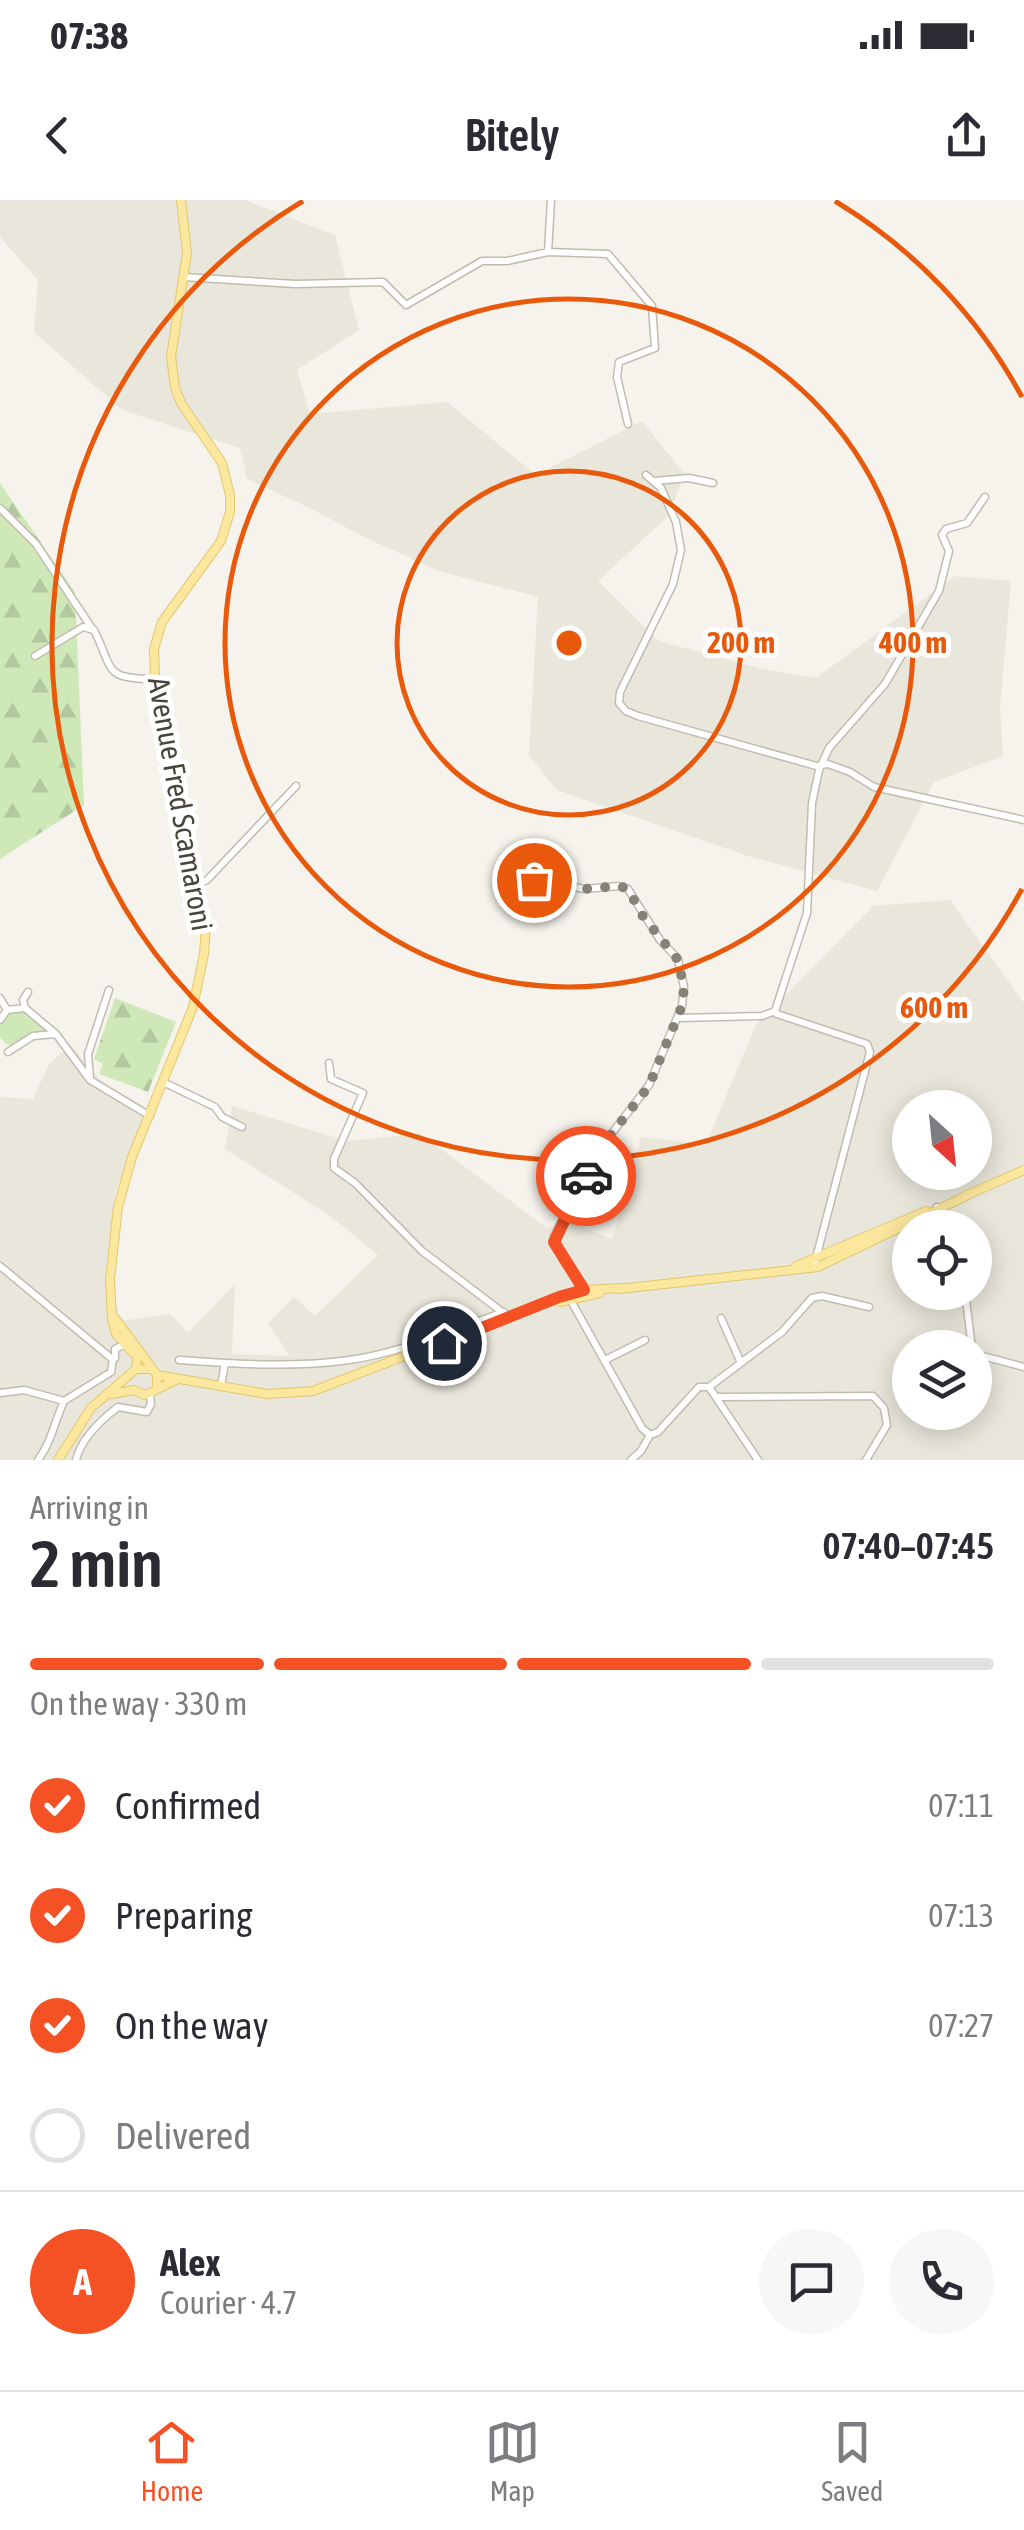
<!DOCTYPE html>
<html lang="en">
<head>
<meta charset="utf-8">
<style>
  body { margin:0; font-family:"Asap Condensed",sans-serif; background:#f7f7f7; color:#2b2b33; height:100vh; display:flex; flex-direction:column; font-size:38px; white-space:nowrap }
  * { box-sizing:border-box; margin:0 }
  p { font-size:32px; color:#7c7c81 }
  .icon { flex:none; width:55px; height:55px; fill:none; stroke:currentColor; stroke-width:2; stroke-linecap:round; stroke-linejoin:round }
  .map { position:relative; height:1260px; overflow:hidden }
  .panel { display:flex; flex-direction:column; background:#fff; flex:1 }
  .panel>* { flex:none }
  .needle { width:65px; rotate:153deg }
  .controls { position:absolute; left:892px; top:890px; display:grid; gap:20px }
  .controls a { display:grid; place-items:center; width:100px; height:100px; border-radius:50%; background:#fff; box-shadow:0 5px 25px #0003; font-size:50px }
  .pin { position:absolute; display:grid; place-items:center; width:85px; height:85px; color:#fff; margin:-42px; border:5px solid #fff; border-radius:50%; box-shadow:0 2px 10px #0007 }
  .courier { position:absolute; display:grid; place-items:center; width:100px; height:100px; margin:-50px; border:8px solid #f45125; border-radius:50%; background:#fff; color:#222; box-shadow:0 2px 12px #0007 }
  .overview em { font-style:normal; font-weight:600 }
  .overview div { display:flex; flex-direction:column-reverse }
  .overview { display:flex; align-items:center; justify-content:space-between; height:170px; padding:0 30px }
  h1 { font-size:65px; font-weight:600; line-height:75px }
  .bar { display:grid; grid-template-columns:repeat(4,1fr); gap:15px 10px; align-content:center; height:120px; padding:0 30px }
  .bar i { height:12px; border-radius:8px; background:#e1e1e2 }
  .bar .active { background:#f45125 }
  .bar p { grid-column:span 4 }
  .line { display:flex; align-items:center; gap:25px; padding:0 30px; border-top:2px solid #e1e1e2 }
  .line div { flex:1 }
  .round { display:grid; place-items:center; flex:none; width:105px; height:105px; border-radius:52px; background:#f7f7f7 }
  ol { padding:0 30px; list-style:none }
  li { display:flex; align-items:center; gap:30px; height:110px }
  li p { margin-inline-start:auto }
  li .icon { padding:10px; border-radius:50%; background:#f45125; color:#fff; stroke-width:4 }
  li:last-child { color:#7c7c81 }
  li i { width:55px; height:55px; border:5px solid #e1e1e2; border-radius:50% }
  .status { display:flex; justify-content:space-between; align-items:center; height:70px; padding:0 50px; background:#fff; direction:ltr }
  .status svg { height:28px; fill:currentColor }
  header { display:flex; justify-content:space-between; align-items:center; height:130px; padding:0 30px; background:#fff; font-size:45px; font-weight:600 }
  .dock { display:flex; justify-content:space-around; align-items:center; height:140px; border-top:2px solid #e1e1e2; background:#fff; font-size:28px; color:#7c7c81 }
  .dock a { display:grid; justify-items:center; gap:5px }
  .dock .active { color:#f45125 }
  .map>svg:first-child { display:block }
  .residential { fill:#e9e6db; fill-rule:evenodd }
  .grass { fill:#cfe8b7 }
  .forest { fill:url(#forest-firs) }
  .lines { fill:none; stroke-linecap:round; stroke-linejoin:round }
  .minor-casing { stroke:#c1bcaf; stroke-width:9 }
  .major-casing { stroke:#e2c76e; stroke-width:10 }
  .minor { stroke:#fff; stroke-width:6 }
  .major { stroke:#fce79f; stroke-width:8 }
  .done { stroke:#868278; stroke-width:10; stroke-dasharray:0 18 }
  .route { stroke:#f45125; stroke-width:12 }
  .ring { fill:none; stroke:#e8590c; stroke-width:5 }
  .labels { text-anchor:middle; stroke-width:10; stroke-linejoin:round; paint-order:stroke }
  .street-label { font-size:30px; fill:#4a453a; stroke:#fff }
  .centre { fill:#e8590c; stroke:#fff; stroke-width:5 }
  .ring-label { font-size:30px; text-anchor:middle; font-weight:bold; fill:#e8590c; stroke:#fff; stroke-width:10; stroke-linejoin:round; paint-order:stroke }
</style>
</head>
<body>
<div class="status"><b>07:38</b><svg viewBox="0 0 49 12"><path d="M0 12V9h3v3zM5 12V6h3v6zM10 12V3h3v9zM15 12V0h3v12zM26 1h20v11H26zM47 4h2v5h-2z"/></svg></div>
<header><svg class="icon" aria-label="back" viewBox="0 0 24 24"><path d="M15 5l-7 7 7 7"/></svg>Bitely<svg class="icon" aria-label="share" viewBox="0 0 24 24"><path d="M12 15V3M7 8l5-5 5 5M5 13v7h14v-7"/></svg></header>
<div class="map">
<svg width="1024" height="1260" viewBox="0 0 1024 1260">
  <defs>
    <pattern id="forest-firs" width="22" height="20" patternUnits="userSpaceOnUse" patternTransform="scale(2.5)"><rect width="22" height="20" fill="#cfe8b7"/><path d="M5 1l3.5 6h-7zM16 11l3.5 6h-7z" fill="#b3c89e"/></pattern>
  </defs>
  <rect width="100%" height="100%" fill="#f6f3ec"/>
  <path class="residential" d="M0 0H245L335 35 359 130 297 170 310 214 447 202 536 275 642 221 685 275 667 317 598 381 659 441 762 469 816 478 955 376 1011 381 1000 507 1003 556 934 582 877 691 748 656 557 590 529 556 538 397 439 371 364 337 310 308 247 279 240 248 122 210 34 132 38 80 0 37Z
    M950 700 1024 803V1260H0V897L33 899 49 864 71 845 100 880 148 909 115 994 105 1072 121 1121 170 1114 188 1133 235 1084 232 1154 290 1156 268 1123 294 1097 315 1116 378 1055 329 1015 225 949 232 906 347 941 421 934 547 1028 567 1021 612 1039 641 937 706 944 756 825 873 706ZM910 908H975V972H910ZM910 1028H975V1092H910ZM910 1148H975V1212H910Z"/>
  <path class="grass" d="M25 811 52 833C35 835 23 833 12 848L0 838V825L8 813Z"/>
  <path class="forest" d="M0 283 75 392 84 605 0 659Z
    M115 798 176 822 148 892 99 874 103 864 94 859Z"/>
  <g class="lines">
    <g class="minor-casing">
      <path id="minor" d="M548 52 551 0
        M184 77 295 84 383 82 406 105 482 61H507L548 52 608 54 652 106 655 148 619 162 617 177 628 224
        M646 275 661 288 676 322 681 350 673 384 620 492 619 503 626 511 638 516 820 567
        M655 281 689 278 713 283
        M0 308 36 344 93 430
        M35 456 83 427 94 430C114 470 103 479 154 479
        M821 565 828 564 850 572 874 587 1024 620
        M528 648 527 677 584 689 619 686 628 689 660 740 678 759 684 787 682 806 649 885 599 950 554 1036V1042L584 1086 583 1092
        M198 684 207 680 296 586
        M0 798 7 810 25 808 56 834 90 880 150 916
        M25 808 23 800 28 792
        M678 818 762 816 775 811
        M0 820 7 810
        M8 852 33 836 55 834
        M329 863 331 879 363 893 334 959V968L355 983 422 1051 510 1118
        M90 879 88 854 109 790
        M163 882 215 907 222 917 242 927
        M937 1007 944 1028
        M0 1066 111 1158H115V1149L128 1143
        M806 1067 815 1062 870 852 867 844 777 814 775 811 807 713 812 603 819 570 829 548 885 484 939 391 949 351 942 335 946 329 967 323 985 297
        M965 1092 972 1148
        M570 1099 642 1228 650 1235
        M721 1118 741 1163
        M975 1154 1024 1167
        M179 1160C233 1164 294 1168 349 1160 402 1153 454 1129 504 1112
        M605 1160 645 1140
        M975 1162 987 1186
        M221 1186 225 1163
        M709 1187 758 1260
        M0 1193 24 1190 64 1201 111 1172 113 1159
        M716 1197 873 1196 884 1208 887 1225 866 1260
        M38 1260C52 1241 54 1223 64 1201
        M76 1260C81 1239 101 1220 118 1207L147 1212 151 1204 150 1194
        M631 1260 641 1251 650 1235 658 1232 699 1187H709L782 1132 812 1098 822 1096 869 1107"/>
    </g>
    <g class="major-casing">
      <path id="major" d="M962 997 1024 970
        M796 1066 926 1011
        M619 1089 818 1067 966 996
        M560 1102 600 1093
        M115 1118 157 1175V1188
        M136 1169 137 1157 116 1134 112 1120 110 1079 118 1007 132 957 193 807 204 754 206 725 156 502 154 449 162 422 221 341 230 312V295L222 263 181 203 175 187 171 157 187 53 181 0
        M157 1175 267 1194 313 1191 559 1097 584 1090 623 1088
        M112 1194 134 1190 145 1195 176 1180
        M58 1260 91 1208 136 1169H152"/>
    </g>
    <use href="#minor" class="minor"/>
    <use href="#major" class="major"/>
  </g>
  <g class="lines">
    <path class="done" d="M534 680 584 689 619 686 628 689 642 715 678 760 684 788 682 806 649 886 599 950 586 976"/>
    <path class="route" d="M444 1143 559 1097 584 1090 554 1042 586 976"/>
  </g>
  <g class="ring">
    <circle cx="569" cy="443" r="172"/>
    <circle cx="569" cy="443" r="344"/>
    <path d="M1022 689A516 516 0 1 1 303 1M835 1A516 516 0 0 1 1022 197"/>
  </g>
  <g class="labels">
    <g class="street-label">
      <text transform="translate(180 604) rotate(80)" y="10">Avenue Fred Scamaroni</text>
    </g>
  </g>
  <circle cx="569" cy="443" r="15" class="centre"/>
  <g class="ring-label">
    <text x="741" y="453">200 m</text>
    <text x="913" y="453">400 m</text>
    <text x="934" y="818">600 m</text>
  </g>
</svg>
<div class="controls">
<a><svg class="needle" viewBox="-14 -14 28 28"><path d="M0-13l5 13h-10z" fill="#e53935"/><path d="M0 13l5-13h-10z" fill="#7c7c81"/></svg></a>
<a><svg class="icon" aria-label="locate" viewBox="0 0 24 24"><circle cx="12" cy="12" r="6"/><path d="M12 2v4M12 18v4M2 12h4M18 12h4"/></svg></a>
<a><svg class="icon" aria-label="layers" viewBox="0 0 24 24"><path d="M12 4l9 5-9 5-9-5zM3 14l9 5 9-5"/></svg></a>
</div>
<div class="pin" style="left:534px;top:680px;background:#ea580c"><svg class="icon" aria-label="bag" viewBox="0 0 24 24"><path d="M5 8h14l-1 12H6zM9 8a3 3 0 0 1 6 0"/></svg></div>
<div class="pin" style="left:444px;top:1143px;background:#1f2937"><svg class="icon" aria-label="home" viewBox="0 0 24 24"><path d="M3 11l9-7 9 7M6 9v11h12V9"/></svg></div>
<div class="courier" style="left:586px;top:976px"><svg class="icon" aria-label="car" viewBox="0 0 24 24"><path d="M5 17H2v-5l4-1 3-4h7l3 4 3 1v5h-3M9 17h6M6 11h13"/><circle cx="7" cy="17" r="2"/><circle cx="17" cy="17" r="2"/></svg></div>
</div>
<section class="panel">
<div class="overview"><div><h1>2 min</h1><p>Arriving in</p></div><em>07:40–07:45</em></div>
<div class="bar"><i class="active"></i><i class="active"></i><i class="active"></i><i></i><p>On the way · 330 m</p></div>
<ol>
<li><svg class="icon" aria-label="check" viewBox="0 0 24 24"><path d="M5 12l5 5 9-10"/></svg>Confirmed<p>07:11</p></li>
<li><svg class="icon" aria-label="check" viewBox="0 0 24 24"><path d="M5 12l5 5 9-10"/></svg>Preparing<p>07:13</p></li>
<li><svg class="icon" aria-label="check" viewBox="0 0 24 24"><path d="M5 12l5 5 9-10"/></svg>On the way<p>07:27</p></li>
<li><i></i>Delivered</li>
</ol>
<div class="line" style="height:180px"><b class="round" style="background:#f45125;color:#fff">A</b><div><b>Alex</b><p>Courier · 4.7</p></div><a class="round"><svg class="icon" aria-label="chat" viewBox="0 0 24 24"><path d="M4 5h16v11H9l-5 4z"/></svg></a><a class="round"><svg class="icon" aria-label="phone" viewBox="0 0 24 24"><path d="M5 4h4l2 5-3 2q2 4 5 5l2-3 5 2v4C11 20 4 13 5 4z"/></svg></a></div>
</section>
<nav class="dock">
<a class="active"><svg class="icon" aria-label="home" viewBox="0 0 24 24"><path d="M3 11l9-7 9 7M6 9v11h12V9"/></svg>Home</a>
<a><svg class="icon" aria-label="map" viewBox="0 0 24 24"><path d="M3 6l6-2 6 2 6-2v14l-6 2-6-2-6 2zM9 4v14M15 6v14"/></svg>Map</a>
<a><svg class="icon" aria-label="saved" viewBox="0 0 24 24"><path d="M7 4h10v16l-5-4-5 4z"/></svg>Saved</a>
</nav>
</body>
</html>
